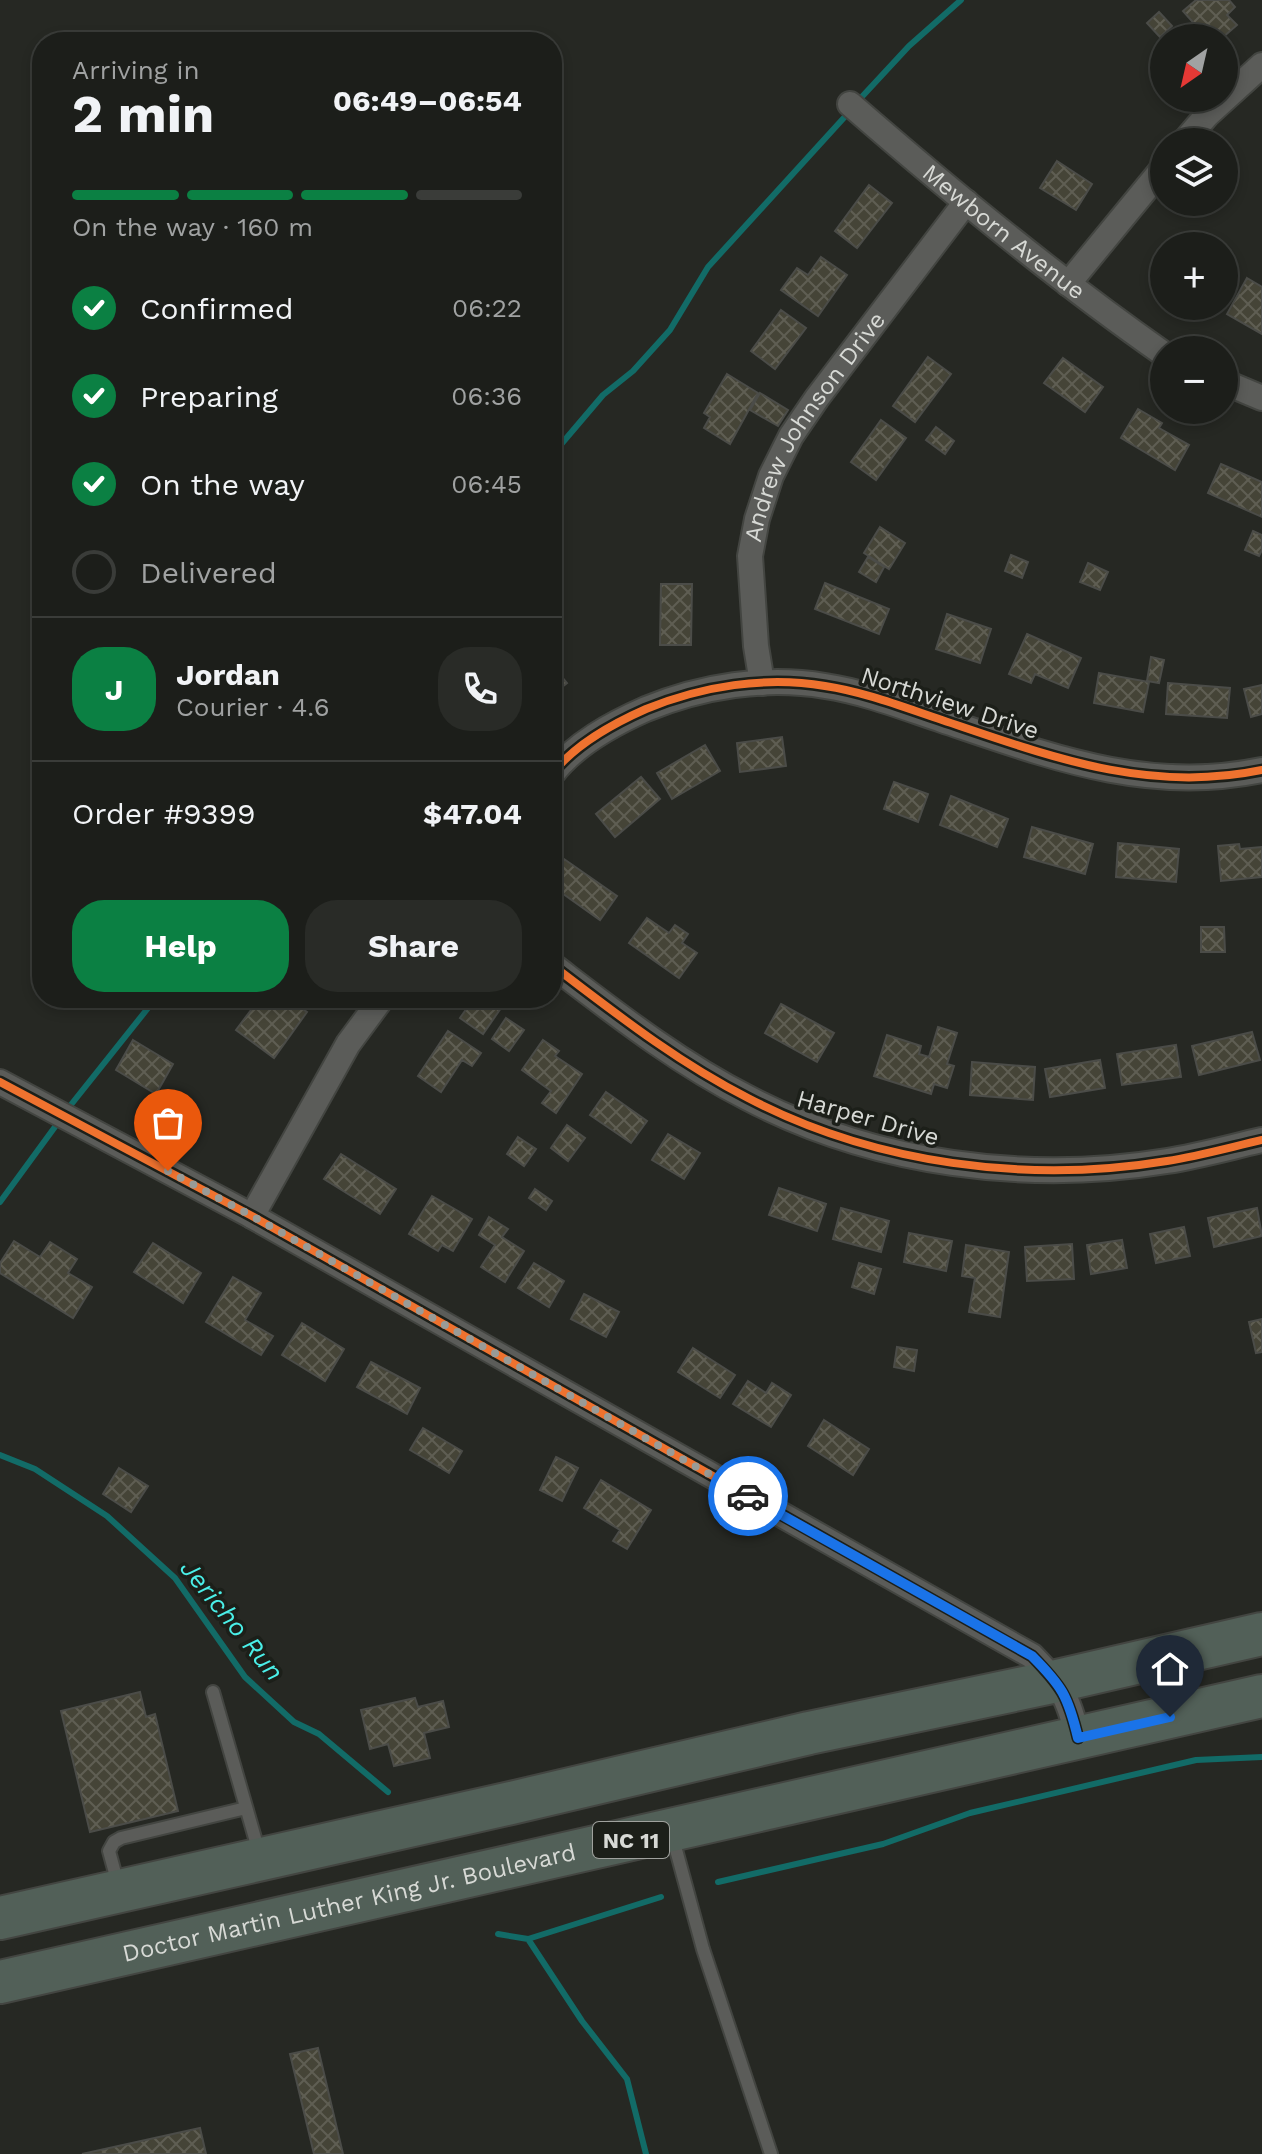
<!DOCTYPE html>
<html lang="en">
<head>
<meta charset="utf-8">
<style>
  body { margin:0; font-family:"Work Sans",sans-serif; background:#292b27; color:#f1f3f6; height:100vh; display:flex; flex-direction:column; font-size:30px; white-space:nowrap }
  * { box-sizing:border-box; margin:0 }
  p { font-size:26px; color:#a0a2a2 }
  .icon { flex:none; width:44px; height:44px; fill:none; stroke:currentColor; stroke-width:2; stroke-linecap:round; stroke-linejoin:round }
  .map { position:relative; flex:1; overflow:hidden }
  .sheet { position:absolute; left:32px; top:32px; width:530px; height:976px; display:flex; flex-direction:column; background:#1c1e1a; border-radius:32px; box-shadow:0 4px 12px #0003,0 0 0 2px #3a3c39 }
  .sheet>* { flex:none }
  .needle { width:52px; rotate:214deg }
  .fabs { position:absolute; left:1150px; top:24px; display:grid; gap:16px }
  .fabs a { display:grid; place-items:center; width:88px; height:88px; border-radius:50%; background:#1c1e1a; box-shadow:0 4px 12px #0003,0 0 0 2px #3a3c39; font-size:40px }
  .pin { position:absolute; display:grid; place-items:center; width:68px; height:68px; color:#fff; margin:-82px -34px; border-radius:50% 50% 50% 0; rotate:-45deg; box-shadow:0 0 8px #0007 }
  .pin .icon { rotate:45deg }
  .courier { position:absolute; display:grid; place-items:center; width:80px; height:80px; margin:-40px; border:6px solid #1a73e8; border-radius:50%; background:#fff; color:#222; box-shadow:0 2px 10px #0007 }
  .summary em { font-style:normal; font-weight:700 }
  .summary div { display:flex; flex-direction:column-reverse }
  .summary { display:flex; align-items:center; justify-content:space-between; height:136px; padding:0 40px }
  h1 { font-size:52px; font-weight:700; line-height:60px }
  .bar { display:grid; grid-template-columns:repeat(4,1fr); gap:12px 8px; align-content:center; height:96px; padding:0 40px }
  .bar i { height:10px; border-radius:6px; background:#3a3c39 }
  .bar .selected { background:#0b8043 }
  .bar p { grid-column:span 4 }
  .line { display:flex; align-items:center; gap:20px; padding:0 40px; border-top:2px solid #3a3c39 }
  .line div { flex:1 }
  .round { display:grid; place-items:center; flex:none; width:84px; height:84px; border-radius:32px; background:#292b27 }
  ol { padding:0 40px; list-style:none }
  li { display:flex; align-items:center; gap:24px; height:88px }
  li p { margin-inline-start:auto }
  li .icon { padding:8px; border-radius:50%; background:#0b8043; color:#fff; stroke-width:4 }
  li:last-child { color:#a0a2a2 }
  li i { width:44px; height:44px; border:4px solid #3a3c39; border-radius:50% }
  .button { display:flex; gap:16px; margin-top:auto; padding:16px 40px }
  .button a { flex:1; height:92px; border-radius:32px; background:#0b8043; color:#fff; font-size:32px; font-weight:700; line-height:92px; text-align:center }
  .button a+a { background:#292b27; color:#f1f3f6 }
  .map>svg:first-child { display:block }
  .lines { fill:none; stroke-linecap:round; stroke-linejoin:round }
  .stream { stroke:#126b67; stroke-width:6 }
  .building { fill:url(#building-cross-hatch); stroke:#4b4c48; stroke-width:2 }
  .service-casing { stroke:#434541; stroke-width:16 }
  .minor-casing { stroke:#434541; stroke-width:28 }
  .trunk-casing { stroke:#434541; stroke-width:46 }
  .service { stroke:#5b5c59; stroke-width:12 }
  .minor { stroke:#5b5c59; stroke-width:24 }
  .trunk { stroke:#526058; stroke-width:42 }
  .cycleway-casing { stroke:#1c1f19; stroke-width:13 }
  .cycleway { stroke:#ef722f; stroke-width:8 }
  .done { stroke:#999b97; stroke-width:8; stroke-dasharray:0 14.4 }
  .route { stroke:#1a73e8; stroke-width:10 }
  .labels { text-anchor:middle; stroke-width:7; stroke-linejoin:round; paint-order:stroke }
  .shield { fill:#1c1f19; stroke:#9fa19d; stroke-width:2 }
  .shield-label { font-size:22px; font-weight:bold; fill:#d7d9d5 }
  .street-label { font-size:24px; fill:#d7d9d5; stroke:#1c1f19 }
  .water-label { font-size:26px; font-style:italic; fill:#4aefe8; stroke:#1c1f19 }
</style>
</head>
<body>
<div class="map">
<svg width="1262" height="2154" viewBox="0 0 1262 2154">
  <defs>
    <pattern id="building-cross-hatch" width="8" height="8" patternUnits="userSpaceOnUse" patternTransform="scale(2)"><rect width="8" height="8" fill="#454437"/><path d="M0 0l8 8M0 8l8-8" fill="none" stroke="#5f5e53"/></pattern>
  </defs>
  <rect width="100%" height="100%" fill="#262823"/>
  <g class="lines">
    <path class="stream" d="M858 101 909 46 961 0
      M552 455 603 395 633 371 670 330 708 267 851 110
      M66 1111 156 998
      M0 1202 60 1120
      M0 1455 35 1469 107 1516 175 1578 245 1677 294 1722 319 1734 388 1792
      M718 1882 883 1844 970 1813 1196 1760 1262 1757
      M498 1934 528 1939 582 2021 627 2079 646 2154
      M528 1939 661 1897"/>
  </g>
  <path class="building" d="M1196 0H1229L1235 7 1227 15 1237 25 1222 38H1207L1183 11Z
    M1159 12 1172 26 1160 37 1147 23Z
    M1057 161 1092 184 1076 210 1040 188Z
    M869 185 892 203 857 248 835 231Z
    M821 257 847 275 818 316 781 290 797 268 808 275Z
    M1247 278 1262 287V334L1227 314Z
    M781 310 806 328 775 369 751 351Z
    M928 357 951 374 915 422 893 406Z
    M1063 358 1103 387 1085 412 1044 383Z
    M727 374 758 393 730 444 704 428 710 417 704 413Z
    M760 393 788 410 778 426 750 410Z
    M1138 409 1162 423 1159 428 1189 445 1175 470 1121 438Z
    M881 420 906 438 876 480 851 462Z
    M936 427 954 441 945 454 926 440Z
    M1221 464 1262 482V517L1208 493Z
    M880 527 905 543 889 569 864 553Z
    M1253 531 1262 535V550L1259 556 1245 550Z
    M1011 555 1028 562 1022 578 1005 571Z
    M868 557 884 567 876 582 859 572Z
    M1088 563 1108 572 1100 590 1080 582Z
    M825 583 889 609 879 634 815 609Z
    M661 584H692L691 645H660Z
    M947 614 991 629 980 663 936 649Z
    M1027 634 1081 658 1068 688 1035 674 1031 683 1009 674Z
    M1151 657 1164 660 1159 683 1147 681Z
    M552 665 567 683 552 695Z
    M1099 673 1149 682 1143 712 1094 703Z
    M1168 683 1230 688 1227 718 1166 714Z
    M1262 685V714L1251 717 1244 689Z
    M782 737 786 766 740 772 737 743Z
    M705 745 720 771 672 799 657 773Z
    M641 777 660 799 615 837 596 814Z
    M894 782 928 794 918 822 884 809Z
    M951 796 1008 819 997 847 940 825Z
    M1032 827 1093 844 1085 874 1024 857Z
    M1118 843 1179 849 1176 882 1116 877Z
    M1239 844 1240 849 1262 847V877L1221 881 1218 846Z
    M564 859 617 896 600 920 552 886V875Z
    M647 918 669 933 675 925 688 934 682 943 697 953 679 978 629 943Z
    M1201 927H1224L1225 952H1201Z
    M260 998H287L307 1012 274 1058 236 1030Z
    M474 998H508L483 1034 460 1018Z
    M781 1004 834 1033 817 1062 765 1033Z
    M506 1018 524 1030 509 1051 492 1039Z
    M938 1027 957 1033 947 1064 954 1066 947 1088 934 1084 931 1094 874 1076 887 1035 921 1046 919 1054 929 1057Z
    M448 1031 481 1053 472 1066 462 1060 441 1092 418 1076Z
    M1252 1032 1260 1060 1199 1075 1192 1046Z
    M133 1040 173 1064 156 1094 116 1070Z
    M543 1040 559 1051 555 1056 582 1074 556 1113 542 1103 551 1091 522 1070Z
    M1176 1045 1181 1077 1122 1085 1117 1054Z
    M1100 1060 1105 1088 1050 1097 1045 1069Z
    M972 1062 1035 1067 1033 1100 970 1095Z
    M606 1092 647 1121 631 1143 590 1115Z
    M567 1125 585 1138 568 1161 551 1148Z
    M668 1134 700 1153 684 1179 652 1160Z
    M518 1137 536 1149 524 1166 507 1154Z
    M341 1154 396 1189 380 1214 324 1179Z
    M779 1188 826 1204 817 1231 769 1215Z
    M535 1189 552 1201 546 1210 529 1198Z
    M432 1196 472 1219 453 1251 442 1245 438 1251 409 1234Z
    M841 1208 889 1221 881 1252 833 1239Z
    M1257 1208 1262 1236 1214 1247 1208 1218Z
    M489 1217 508 1229 502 1237 524 1251 505 1282 481 1267 495 1245 479 1235Z
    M1184 1227 1190 1256 1156 1263 1150 1234Z
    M909 1233 952 1241 946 1271 904 1262Z
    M1122 1240 1127 1268 1091 1274 1087 1245Z
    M14 1241 40 1257 50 1242 77 1259 68 1273 92 1287 73 1318 0 1273V1263Z
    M153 1243 201 1273 183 1303 134 1272Z
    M1072 1244 1074 1279 1027 1281 1025 1247Z
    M966 1245 1009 1252 1000 1317 969 1312 975 1278 962 1276Z
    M534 1263 564 1281 549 1307 518 1288Z
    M859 1263 881 1269 874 1294 852 1287Z
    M233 1277 261 1293 245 1320 273 1336 261 1355 206 1322Z
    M584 1294 619 1312 606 1337 571 1319Z
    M1262 1319V1352L1256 1353 1249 1322Z
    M302 1323 344 1349 325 1381 282 1355Z
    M897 1347 917 1350 914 1371 894 1367Z
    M693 1348 735 1375 720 1398 678 1372Z
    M371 1362 420 1388 407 1414 357 1387Z
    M748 1381 766 1393 772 1383 791 1395 771 1427 733 1404Z
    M824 1420 869 1449 853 1475 808 1446Z
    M423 1428 462 1451 449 1473 410 1450Z
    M556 1457 578 1468 562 1501 540 1490Z
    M119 1468 148 1486 131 1512 103 1494Z
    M601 1480 651 1510 627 1549 613 1541 620 1530 584 1508Z
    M140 1692 146 1717 155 1714 178 1811 90 1832 61 1711Z
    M415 1698 418 1707 443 1701 449 1727 424 1733 430 1758 394 1766 388 1744 370 1749 361 1710Z
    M318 2048 343 2154H314L290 2054Z
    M200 2128 206 2154H82Z"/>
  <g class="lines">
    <g class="service-casing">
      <path id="service" d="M213 1692 259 1852
        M672 1835 703 1949 771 2154
        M118 1884 109 1851 114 1842 121 1838 246 1808"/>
    </g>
    <g class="minor-casing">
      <g id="minor">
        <path id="s1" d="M850 104C951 192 1054 277 1164 354"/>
        <path d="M1184 142 1207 115 1262 65"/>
        <path d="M1068 284 1164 167"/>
        <path d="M1224 382 1262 398"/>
        <path id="s2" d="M762 683 756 646 750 556 757 519 771 476 791 436 817 398 966 202"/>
        <path d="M552 774C575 744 612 724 646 709 702 686 765 676 825 686 865 692 903 707 942 720 1049 756 1147 794 1262 770"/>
        <path d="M552 965C615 1013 677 1062 748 1098 874 1164 1027 1184 1167 1161 1199 1156 1231 1147 1262 1140"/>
        <path d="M0 1082 252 1216 1032 1656C1062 1687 1068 1696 1078 1738"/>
        <path d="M252 1216 348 1044 382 998"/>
      </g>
    </g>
    <g class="trunk-casing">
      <g id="trunk">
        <path d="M0 1918 511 1803 809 1733 1057 1681 1262 1634"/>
        <path id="s3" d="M0 1982 1262 1696"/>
      </g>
    </g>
    <use href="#service" class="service"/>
    <use href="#minor" class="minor"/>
    <use href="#trunk" class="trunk"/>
    <g class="cycleway-casing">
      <path id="cycleway" d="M552 774C575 744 612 724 646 709 702 686 765 676 825 686 865 692 903 707 942 720 1049 756 1147 794 1262 770
        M552 965C615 1013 677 1062 748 1098 874 1164 1027 1184 1167 1161 1199 1156 1231 1147 1262 1140
        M0 1082 252 1216 1032 1656C1062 1687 1068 1696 1078 1738"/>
    </g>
    <use href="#cycleway" class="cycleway"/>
  </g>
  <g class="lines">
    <path class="done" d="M168 1171 252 1216 748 1496"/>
    <path class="route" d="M748 1496 1032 1656C1062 1686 1068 1696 1078 1738L1170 1717"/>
  </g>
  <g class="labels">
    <rect class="shield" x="593" y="1822" width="76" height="36" rx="6"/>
    <g class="shield-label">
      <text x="631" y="1848">NC 11</text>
    </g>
    <g class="street-label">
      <text dy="8" stroke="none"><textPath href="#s1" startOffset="200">Mewborn Avenue</textPath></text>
      <text dy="8" stroke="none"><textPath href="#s2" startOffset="274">Andrew Johnson Drive</textPath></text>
      <text transform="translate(950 703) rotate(18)" y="8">Northview Drive</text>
      <text transform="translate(868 1118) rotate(16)" y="8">Harper Drive</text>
      <text dy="8" stroke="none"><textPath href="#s3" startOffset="358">Doctor Martin Luther King Jr. Boulevard</textPath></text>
    </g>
    <g class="water-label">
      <text transform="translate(232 1620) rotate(51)" y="9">Jericho Run</text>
    </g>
  </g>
</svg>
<div class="fabs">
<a><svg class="needle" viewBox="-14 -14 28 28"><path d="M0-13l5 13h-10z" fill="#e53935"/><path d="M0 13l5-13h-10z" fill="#a0a2a2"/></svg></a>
<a><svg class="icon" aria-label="layers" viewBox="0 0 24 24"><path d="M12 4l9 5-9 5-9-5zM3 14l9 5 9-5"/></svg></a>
<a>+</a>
<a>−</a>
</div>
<div class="pin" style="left:168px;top:1171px;background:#ea580c"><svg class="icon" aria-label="bag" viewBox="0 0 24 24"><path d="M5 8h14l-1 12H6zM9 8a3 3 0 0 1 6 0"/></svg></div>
<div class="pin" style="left:1170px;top:1717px;background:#1f2937"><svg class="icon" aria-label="home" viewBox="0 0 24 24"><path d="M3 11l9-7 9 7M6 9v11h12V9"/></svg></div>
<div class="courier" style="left:748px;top:1496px"><svg class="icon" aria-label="car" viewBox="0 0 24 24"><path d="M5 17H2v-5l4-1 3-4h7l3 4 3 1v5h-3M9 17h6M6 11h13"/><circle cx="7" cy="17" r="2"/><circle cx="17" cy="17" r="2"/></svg></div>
<section class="sheet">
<div class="summary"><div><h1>2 min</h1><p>Arriving in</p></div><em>06:49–06:54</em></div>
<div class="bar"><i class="selected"></i><i class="selected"></i><i class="selected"></i><i></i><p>On the way · 160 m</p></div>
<ol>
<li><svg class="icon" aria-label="check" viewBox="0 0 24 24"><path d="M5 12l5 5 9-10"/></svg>Confirmed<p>06:22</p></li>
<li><svg class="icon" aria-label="check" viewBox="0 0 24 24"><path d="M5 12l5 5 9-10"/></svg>Preparing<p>06:36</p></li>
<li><svg class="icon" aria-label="check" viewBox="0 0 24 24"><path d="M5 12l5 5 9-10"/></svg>On the way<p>06:45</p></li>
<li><i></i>Delivered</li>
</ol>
<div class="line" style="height:144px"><b class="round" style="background:#0b8043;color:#fff">J</b><div><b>Jordan</b><p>Courier · 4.6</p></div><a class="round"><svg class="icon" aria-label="phone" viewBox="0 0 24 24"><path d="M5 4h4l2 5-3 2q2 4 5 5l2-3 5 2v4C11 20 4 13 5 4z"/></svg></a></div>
<div class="line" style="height:104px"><div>Order #9399</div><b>$47.04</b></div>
<div class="button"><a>Help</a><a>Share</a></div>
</section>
</div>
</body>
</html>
